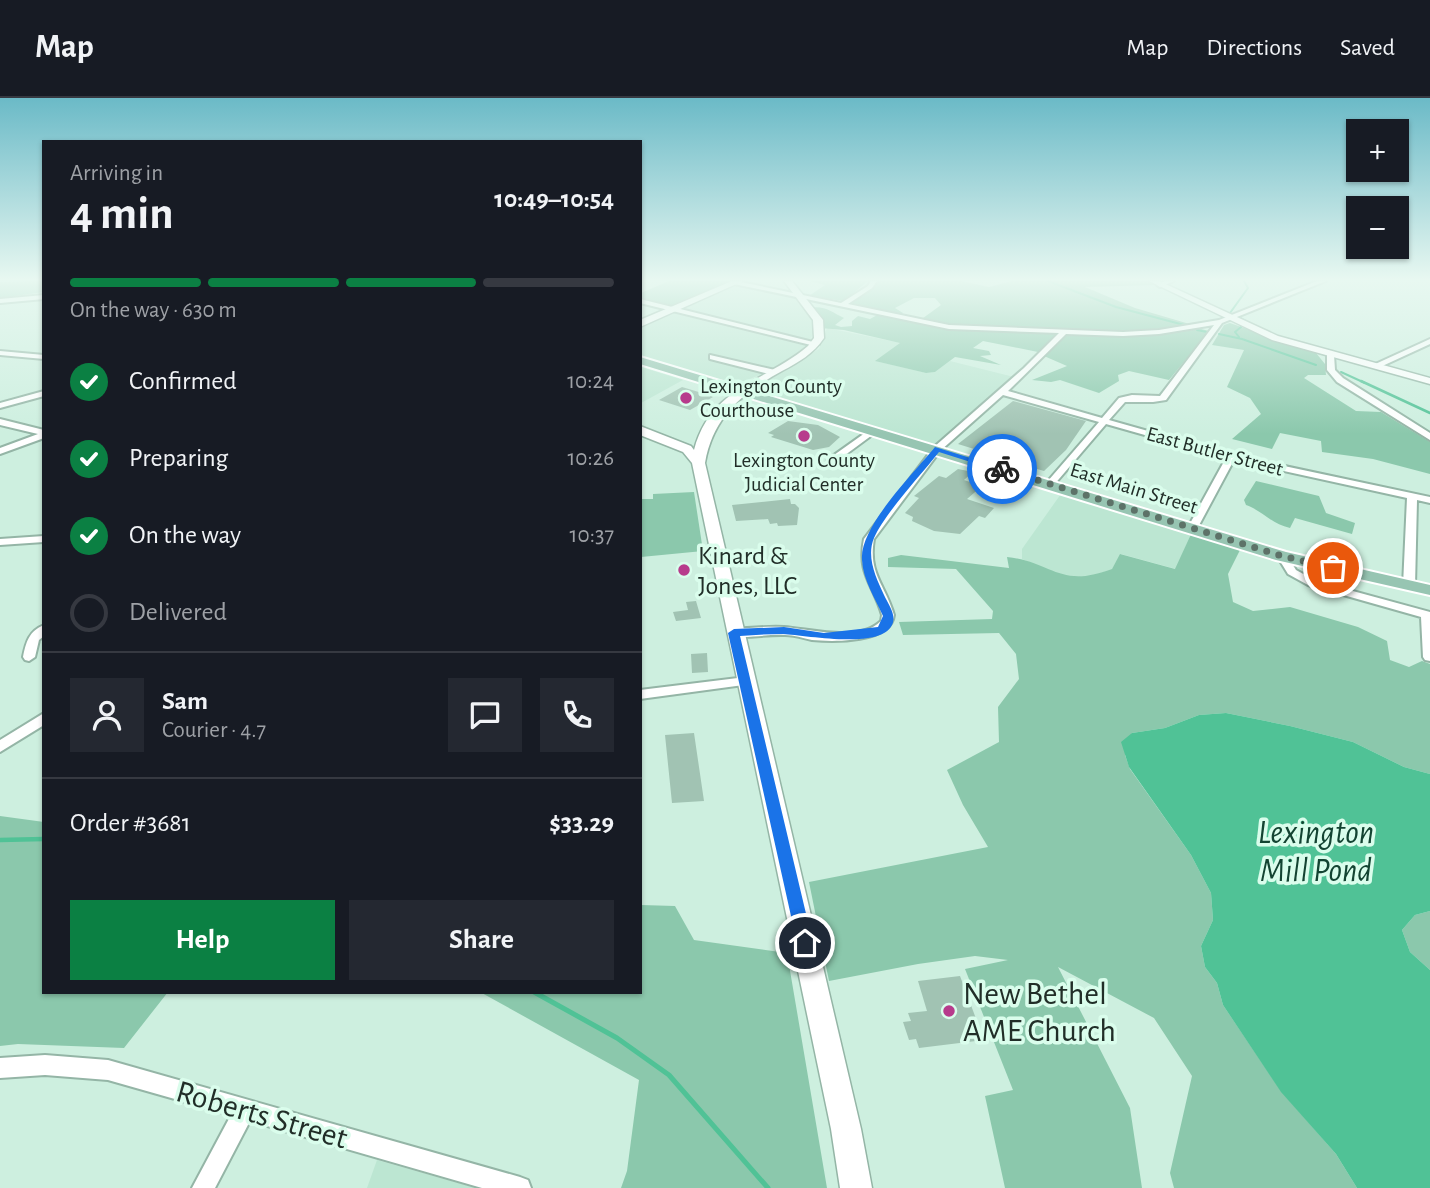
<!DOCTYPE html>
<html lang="en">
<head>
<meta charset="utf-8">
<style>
  body { margin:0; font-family:"Alegreya Sans",sans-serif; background:#242831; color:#f1f3f6; height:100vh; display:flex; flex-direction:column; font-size:26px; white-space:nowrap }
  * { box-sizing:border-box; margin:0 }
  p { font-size:23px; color:#9ea1a6 }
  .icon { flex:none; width:38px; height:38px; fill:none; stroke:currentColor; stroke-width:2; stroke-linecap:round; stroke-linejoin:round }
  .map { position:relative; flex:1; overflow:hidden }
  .drawer { position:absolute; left:42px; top:42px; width:600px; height:854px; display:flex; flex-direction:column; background:#171b24; border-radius:0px; box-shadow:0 2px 5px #0004 }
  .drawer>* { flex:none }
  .fabs { position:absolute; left:1346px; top:21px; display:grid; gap:14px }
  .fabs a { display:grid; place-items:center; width:63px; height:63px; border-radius:0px; background:#171b24; box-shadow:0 2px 5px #0004; font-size:35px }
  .pin { position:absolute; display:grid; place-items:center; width:60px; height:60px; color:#fff; margin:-30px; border:4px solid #fff; border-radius:50%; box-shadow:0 2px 7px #0007 }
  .courier { position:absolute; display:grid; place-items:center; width:70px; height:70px; margin:-35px; border:5px solid #1a73e8; border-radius:50%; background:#fff; color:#222; box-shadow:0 2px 9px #0007 }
  .head em { font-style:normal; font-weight:700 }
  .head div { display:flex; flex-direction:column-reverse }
  .head { display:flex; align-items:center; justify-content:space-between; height:119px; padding:0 28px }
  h1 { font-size:46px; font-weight:700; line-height:52px }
  .bar { display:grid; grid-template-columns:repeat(4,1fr); gap:10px 7px; align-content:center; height:84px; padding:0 28px }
  .bar i { height:9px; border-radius:5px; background:#363941 }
  .bar .selected { background:#0b8043 }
  .bar p { grid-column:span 4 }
  .line { display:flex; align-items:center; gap:18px; padding:0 28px; border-top:2px solid #363941 }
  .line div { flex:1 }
  .round { display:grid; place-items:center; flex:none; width:74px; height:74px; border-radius:0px; background:#242831 }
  ol { padding:0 28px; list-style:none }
  li { display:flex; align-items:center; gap:21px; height:77px }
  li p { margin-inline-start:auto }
  li .icon { padding:7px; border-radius:50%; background:#0b8043; color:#fff; stroke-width:4 }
  li:last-child { color:#9ea1a6 }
  li i { width:38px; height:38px; border:4px solid #363941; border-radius:50% }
  .cta { display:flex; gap:14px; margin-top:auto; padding:14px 28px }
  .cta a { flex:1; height:80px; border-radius:0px; background:#0b8043; color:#fff; font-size:28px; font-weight:700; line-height:80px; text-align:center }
  .cta a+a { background:#242831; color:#f1f3f6 }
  header { display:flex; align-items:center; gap:42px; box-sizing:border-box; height:98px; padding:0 35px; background:#171b24; border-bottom:2px solid #363941 }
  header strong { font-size:33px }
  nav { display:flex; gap:38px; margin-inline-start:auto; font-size:24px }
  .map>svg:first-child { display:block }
  .built { fill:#bce6d2 }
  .green { fill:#8bc8ac }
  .water { fill:#50c296 }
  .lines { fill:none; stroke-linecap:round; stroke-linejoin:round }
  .stream-far3 { stroke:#50c296; stroke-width:2 }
  .stream-far2 { stroke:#50c296; stroke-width:2.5 }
  .stream-far1 { stroke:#50c296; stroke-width:4.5 }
  .stream { stroke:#50c296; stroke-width:5 }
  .building { fill:#a1c3b3 }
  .minor-casing { stroke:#94b5a6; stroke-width:4 }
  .tertiary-casing { stroke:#94b5a6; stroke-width:3 }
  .secondary-casing { stroke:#94b5a6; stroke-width:3 }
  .primary-casing { stroke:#fff; stroke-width:4 }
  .minor { fill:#fff; fill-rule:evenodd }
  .tertiary { fill:#fff; fill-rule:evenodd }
  .secondary { fill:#fff; fill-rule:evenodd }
  .primary { fill:#97c5b2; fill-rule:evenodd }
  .route { fill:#1a73e8 }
  .done { stroke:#5d7268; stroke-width:7; stroke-dasharray:0 12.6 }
  .poi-dot { fill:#b73b8c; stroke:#dafdec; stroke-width:2.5 }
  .labels { text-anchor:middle; stroke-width:7; stroke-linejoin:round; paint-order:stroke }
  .far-poi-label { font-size:21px; fill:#212e28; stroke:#dafdec; text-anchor:start }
  .far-street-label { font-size:21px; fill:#212e28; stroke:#dafdec }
  .poi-label { font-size:26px; fill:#212e28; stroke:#dafdec; text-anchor:start }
  .near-poi-label { font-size:32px; fill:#212e28; stroke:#dafdec; text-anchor:start }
  .near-street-label { font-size:32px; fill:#212e28; stroke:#dafdec }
  .near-water-label { font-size:33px; font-style:italic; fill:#134432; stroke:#dafdec }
</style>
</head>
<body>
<header>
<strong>Map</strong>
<nav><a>Map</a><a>Directions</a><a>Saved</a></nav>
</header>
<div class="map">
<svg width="1430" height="1090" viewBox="0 0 1430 1090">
  <rect width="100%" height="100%" fill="#cdefdf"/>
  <path class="built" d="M736 187 794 197 811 220 815 229 810 244 680 211Z
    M676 213 769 236 808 247 772 272 735 287 641 260 640 228Z
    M827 230 901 245 876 263 926 275 935 274 950 263 1014 279 936 347 750 291 819 251Z
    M641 269 683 282 641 305Z
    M1063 393 1192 434 1176 471 1121 456 1112 471 1095 477 1072 479 1058 477 1022 461V451Z
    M377 1062 476 1090H367Z"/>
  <path class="green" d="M44 183V194L0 200V184Z
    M669 183H734L673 209 641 202V195Z
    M810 183H868L844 203 809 198 825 187Z
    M875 183H961L989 189 1012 183H1149L1157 187 1085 189 1135 210 1193 227 1145 234 1061 235 1038 254 983 243 973 250 989 253 991 257 980 258 1001 267 955 259 935 274 926 275 875 263 900 245 844 232 820 230 809 210C825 207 831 214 844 220L835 227 841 229 852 228V223L858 218 870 221 879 216 919 223 941 207 935 200H914L895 210 903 215 899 218 846 207 873 189Z
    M1230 225 1316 255 1325 266 1326 277H1308L1304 280 1356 313 1381 314 1430 344V376L1373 361 1322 354 1321 343 1280 335 1272 351 1232 341 1261 316 1250 300 1227 289 1244 252 1212 247 1224 227Z
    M1198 230 1209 233 1169 282 1129 273 1118 277 1119 283 1099 295 1060 282 1051 284 1032 282 1067 268 1044 258 1069 235 1117 237Z
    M1256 383 1319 398 1326 415 1355 425 1352 436 1295 420 1290 430C1271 426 1263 413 1246 407L1244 402Z
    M694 394 703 453 641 459V401H653V396Z
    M1192 434 1243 446 1228 476 1233 504 1253 513 1290 509 1358 529 1387 543 1390 562 1409 569 1422 563 1430 566V676L1404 669 1353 644 1290 628 1226 615 1199 617 1165 630 1132 635 1125 657 1130 671 1191 757 1211 795 1213 822 1201 848 1205 869 1217 885 1223 907 1281 993 1336 1056 1357 1090H1174L1170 1075 1192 978 1154 920 1058 869 1130 1010 1142 1090H1005L985 998 1013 992 965 871 1008 862 975 858 918 866 829 883 809 784 988 749 963 707 947 672 999 644 998 609 1019 581 1016 556 999 535 903 537 899 524 992 521 993 513 956 471 888 469V460L901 457 1009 470 1007 459C1053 464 1059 491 1112 471L1120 456 1175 471Z
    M0 718 44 724V894H168L124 950 18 946 0 948Z
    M641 807 675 808 694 842 787 855 827 1090H621L627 1073 639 982 480 894H640Z
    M1430 813V872L1410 854 1402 832 1415 817Z"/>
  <path class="water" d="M1226 615 1290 628 1353 644 1404 669 1430 676V813L1415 817 1402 832 1410 854 1430 872V1090H1357L1336 1056 1281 994 1223 907 1217 885 1205 869 1201 848 1213 822 1211 795 1191 757 1129 669 1121 644 1132 635 1165 630 1199 617Z"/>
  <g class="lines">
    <path class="stream-far3" d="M1048 183 1116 209 1188 228
      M1230 215 1248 190 1244 183
      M1239 219 1249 225
      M1197 232 1207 234
      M1219 236 1242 241 1316 267
      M1239 239 1235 234 1241 229
      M1341 274 1365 285"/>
    <path class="stream-far2" d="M1361 283 1430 315"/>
    <path class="stream-far1" d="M0 742 44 741"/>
    <path class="stream" d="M534 894 617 940 669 977 768 1090"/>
  </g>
  <path class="building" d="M682 289 702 295 713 299 690 312 659 302Z
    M1013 303 1086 323 1066 352 1044 373 1027 368 1035 359 1002 353 980 345 974 351 958 346Z
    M788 323 818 327 840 339 829 349 813 352 771 339 774 337 768 335Z
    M958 371 973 374 964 382 982 388 967 401 994 410 985 420 979 418 960 436 934 433 912 423 913 419 905 415 919 400 914 398 939 378 946 380Z
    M790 401 791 406H795L799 410 797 427 778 428 777 425 770 426 768 421 736 423 732 407Z
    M696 503 701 520 676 523 673 514 688 512 686 504Z
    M707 555 708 574 692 575 691 556Z
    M694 635 704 703 672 705 665 637Z
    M960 878 984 942 919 950 916 941 909 942 903 924 911 923 908 915 927 913 918 883Z"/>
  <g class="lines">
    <g class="minor-casing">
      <path id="minor" d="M736 183 841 205 868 188 871 183H877L872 190 848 206 949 227 1123 234 1159 232 1219 222 1317 183H1326L1222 225 1166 302 1153 304H1125L1109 322 1233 357 1430 399V405L1417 402 1415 488 1409 491 1403 488 1407 400 1234 362 1197 431 1192 434 1188 433 1187 431 1226 360 1106 326 1053 388H1047V384L1099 324 1003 297 940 353 874 441C868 476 885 486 894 517 891 545 834 544 812 542 803 540 794 537 785 537 767 536 747 541 730 538L728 535 730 532 734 531C751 530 767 528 784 529 812 531 858 545 881 523L882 517C873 486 857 476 864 441L934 349 1024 270 1059 235 949 231 734 186ZM1214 227 1160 298 1132 297 1119 300 1102 320 1008 293 1066 236 1123 238 1159 236Z
        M1165 183H1174L1160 189 1157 187Z
        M44 197V201L0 205V201Z
        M640 201 817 245 819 246 815 248 640 205Z
        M1430 241V246L1378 270 1371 268Z
        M0 253 44 257V261L0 257Z
        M1327 255 1334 257 1335 272 1343 280 1430 335V342L1337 284 1327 272Z
        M710 257 775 272 776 274 769 276 710 261Z
        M44 293V298L0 310V305Z
        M0 321 44 332V340L0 356V350L38 336 0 327Z
        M872 330 879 332 833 366H827V362Z
        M44 438V444L0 447V441Z
        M1282 455 1286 456 1296 472 1316 483 1430 514V563L1425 562 1423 559 1421 519 1308 487 1288 476 1277 458Z
        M44 527V538L39 542 35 559 29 563 25 562 23 559C26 544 29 533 44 527Z
        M746 579 752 583 751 586 640 601V592Z
        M44 615V627L0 654V642Z
        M45 957 108 962 520 1079 528 1082 531 1090H482L250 1023 215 1090H192L231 1017 108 982 45 977 0 980V960Z"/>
    </g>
    <g class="tertiary-casing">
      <path id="tertiary" d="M1149 183H1159L1278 238 1430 280V286L1272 242Z"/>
    </g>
    <g class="secondary-casing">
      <path id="secondary" d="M732 183H743L640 229V222Z
        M784 183H792L823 222 824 240C813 256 799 264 782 273 742 295 713 319 705 365L861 1031 872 1090H840L831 1031 692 365 683 354 640 337V328L691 348 694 352C711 288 766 284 808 248L814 240 813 222Z"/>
    </g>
    <g class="primary-casing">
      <path id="primary" d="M640 259 1286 454 1430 487V497L1276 462 640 266Z"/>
    </g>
    <use href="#minor" class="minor"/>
    <use href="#tertiary" class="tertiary"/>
    <use href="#secondary" class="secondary"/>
    <use href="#primary" class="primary"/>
  </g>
  <linearGradient id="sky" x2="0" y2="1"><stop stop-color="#6bbac7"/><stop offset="0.54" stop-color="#e8f8f1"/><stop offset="1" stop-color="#e8f8f1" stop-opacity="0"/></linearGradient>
  <rect width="1430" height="336" fill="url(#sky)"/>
  <path class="route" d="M935 349 1006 371 999 373 939 354C921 377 885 415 874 440 866 459 876 480 884 497 888 506 897 517 892 527 880 552 805 537 783 536 769 536 754 537 740 538L813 845 811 851 805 853 799 851 797 845 728 535 734 531 784 529 824 535 878 529 883 518C875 500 863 482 862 462 859 429 914 375 935 349Z"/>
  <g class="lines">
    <path class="done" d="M1002 371 1282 458 1333 470"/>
  </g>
  <g class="poi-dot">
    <circle cx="686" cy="300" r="7"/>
    <circle cx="804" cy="338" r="7"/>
    <circle cx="684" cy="472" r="7"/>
    <circle cx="949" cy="913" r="7"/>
  </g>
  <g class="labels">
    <g class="far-poi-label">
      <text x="700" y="295">Lexington County<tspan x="700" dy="24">Courthouse</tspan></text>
      <text x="804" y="369" text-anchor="middle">Lexington County<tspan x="804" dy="24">Judicial Center</tspan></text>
    </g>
    <g class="far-street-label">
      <text transform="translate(1215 353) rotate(15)" y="7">East Butler Street</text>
      <text transform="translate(1134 390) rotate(17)" y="7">East Main Street</text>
    </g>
    <g class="poi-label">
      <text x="698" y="466">Kinard &amp;<tspan x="698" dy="30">Jones, LLC</tspan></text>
    </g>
    <g class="near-poi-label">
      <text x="963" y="906">New Bethel<tspan x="963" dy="37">AME Church</tspan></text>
    </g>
    <g class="near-street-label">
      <text transform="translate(262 1016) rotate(16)" y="11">Roberts Street</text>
    </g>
    <g class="near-water-label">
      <text x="1316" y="745">Lexington<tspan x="1316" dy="38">Mill Pond</tspan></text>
    </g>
  </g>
</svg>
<div class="fabs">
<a>+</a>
<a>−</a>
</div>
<div class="pin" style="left:1333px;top:470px;background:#ea580c"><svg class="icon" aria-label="bag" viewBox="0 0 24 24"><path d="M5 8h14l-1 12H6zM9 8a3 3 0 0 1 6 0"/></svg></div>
<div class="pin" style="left:805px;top:845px;background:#1f2937"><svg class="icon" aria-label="home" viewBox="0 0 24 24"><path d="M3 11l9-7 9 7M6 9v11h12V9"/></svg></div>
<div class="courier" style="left:1002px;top:371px"><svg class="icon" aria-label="bike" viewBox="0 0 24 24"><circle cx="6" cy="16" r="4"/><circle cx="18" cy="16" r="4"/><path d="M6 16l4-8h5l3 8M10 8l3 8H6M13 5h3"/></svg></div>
<section class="drawer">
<div class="head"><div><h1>4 min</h1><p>Arriving in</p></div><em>10:49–10:54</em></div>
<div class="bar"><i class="selected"></i><i class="selected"></i><i class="selected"></i><i></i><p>On the way · 630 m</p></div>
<ol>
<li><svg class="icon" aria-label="check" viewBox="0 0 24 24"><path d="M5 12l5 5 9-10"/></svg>Confirmed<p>10:24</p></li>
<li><svg class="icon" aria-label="check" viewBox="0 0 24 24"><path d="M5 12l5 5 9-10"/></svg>Preparing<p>10:26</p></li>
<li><svg class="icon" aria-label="check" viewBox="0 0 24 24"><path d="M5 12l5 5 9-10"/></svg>On the way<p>10:37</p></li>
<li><i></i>Delivered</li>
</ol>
<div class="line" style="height:126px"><a class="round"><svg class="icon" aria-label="person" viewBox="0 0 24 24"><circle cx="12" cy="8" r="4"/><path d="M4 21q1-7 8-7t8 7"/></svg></a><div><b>Sam</b><p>Courier · 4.7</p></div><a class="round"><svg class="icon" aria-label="chat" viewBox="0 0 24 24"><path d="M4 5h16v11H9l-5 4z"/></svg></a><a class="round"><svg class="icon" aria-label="phone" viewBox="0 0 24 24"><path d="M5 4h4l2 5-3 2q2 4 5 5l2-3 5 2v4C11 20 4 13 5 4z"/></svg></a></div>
<div class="line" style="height:91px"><div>Order #3681</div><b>$33.29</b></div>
<div class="cta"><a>Help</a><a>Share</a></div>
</section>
</div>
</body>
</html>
